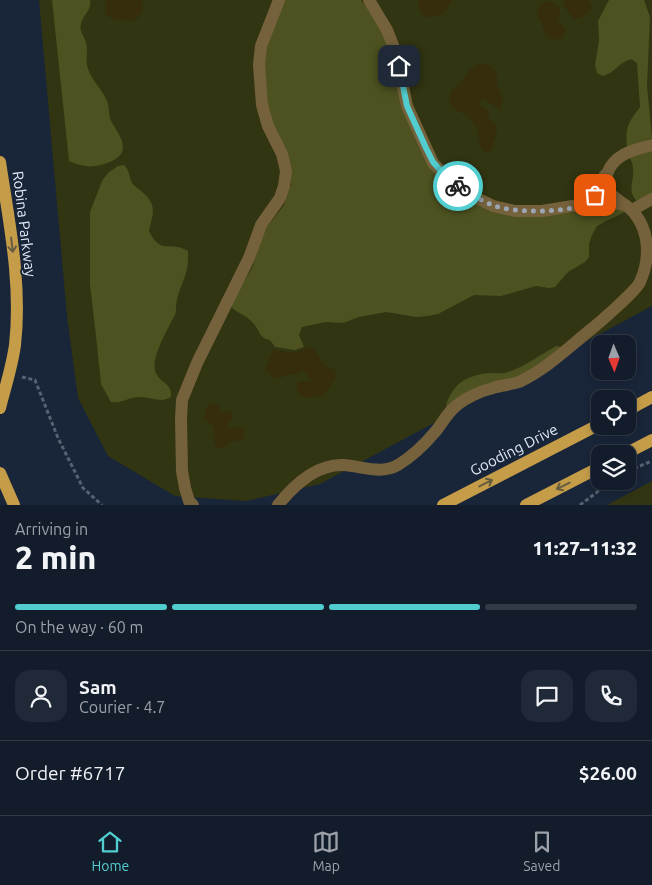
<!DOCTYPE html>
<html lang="en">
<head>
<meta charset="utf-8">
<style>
  body { margin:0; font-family:Ubuntu,sans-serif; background:#202937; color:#f1f3f6; height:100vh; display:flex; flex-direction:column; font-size:19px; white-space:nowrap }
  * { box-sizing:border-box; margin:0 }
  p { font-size:16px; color:#9da1a9 }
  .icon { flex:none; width:28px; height:28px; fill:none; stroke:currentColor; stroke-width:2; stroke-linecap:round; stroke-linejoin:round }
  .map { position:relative; height:505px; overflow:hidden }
  .details { display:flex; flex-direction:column; background:#131c2b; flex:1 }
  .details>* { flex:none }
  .needle { width:32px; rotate:178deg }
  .tools { position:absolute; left:591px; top:335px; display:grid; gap:10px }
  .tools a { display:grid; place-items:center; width:45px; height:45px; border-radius:10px; background:#131c2b; box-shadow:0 2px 8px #0003,0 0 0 1px #323a47; font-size:25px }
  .pin { position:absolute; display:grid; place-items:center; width:42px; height:42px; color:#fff; margin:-21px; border-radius:10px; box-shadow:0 2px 8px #0006 }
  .courier { position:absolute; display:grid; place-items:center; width:50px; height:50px; margin:-25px; border:4px solid #52cdcf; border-radius:50%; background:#fff; color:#222; box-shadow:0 1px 6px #0007 }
  .summary em { font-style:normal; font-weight:800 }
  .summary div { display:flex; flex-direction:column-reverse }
  .summary { display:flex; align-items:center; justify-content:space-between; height:85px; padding:0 15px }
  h1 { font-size:32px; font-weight:800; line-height:38px }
  .bar { display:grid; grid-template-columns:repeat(4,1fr); gap:8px 5px; align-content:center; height:60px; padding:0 15px }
  .bar i { height:6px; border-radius:4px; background:#323a47 }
  .bar .current { background:#52cdcf }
  .bar p { grid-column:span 4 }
  .line { display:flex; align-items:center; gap:12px; padding:0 15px; border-top:1px solid #323a47 }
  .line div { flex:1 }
  .round { display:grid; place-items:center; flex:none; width:52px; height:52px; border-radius:15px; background:#202937 }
  .tabs { display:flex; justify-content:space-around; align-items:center; height:70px; border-top:1px solid #323a47; background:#131c2b; font-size:14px; color:#9da1a9 }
  .tabs a { display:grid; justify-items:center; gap:2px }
  .tabs .current { color:#52cdcf }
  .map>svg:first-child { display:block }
  .green { fill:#323511 }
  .forest { fill:#4d5220 }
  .sand { fill:#352d0c }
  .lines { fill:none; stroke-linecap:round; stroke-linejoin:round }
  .path { stroke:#566273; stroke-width:3; stroke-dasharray:4 2.5; stroke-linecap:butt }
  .minor { stroke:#75623c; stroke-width:12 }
  .major { stroke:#c59d49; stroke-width:12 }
  .oneway { stroke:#665c40 }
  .done { stroke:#9ba5b4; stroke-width:5; stroke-dasharray:0 9 }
  .route { stroke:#52cdcf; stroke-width:6 }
  .labels { text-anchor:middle; stroke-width:4; stroke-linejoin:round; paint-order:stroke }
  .street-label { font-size:15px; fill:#e1eaf7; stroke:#192639 }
</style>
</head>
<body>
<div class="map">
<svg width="652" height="505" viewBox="0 0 652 505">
  <rect width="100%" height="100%" fill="#192639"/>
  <path class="green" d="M39 0H652V306L320 484 246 501 175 496 108 456 78 398 67 316Z
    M652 481V505H607Z"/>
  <path class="forest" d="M52 0H90C92 10 83 15 81 24 79 31 84 36 86 42 88 50 86 58 87 65 89 77 101 88 106 99 110 106 108 114 111 121 119 135 134 152 110 162 94 168 85 168 69 161Z
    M282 0H361L371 13 390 47 430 166 449 188 495 212 513 216 561 214 615 207 627 211 606 221 597 226 592 235 589 244V257L585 262 568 272 555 287 549 288 536 286 501 296 474 295 438 314 428 316 416 317 386 312 359 317 343 323 326 322 302 327 299 335 304 347 295 350 275 347 270 340C258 338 260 329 252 322 247 316 238 313 232 308V303L253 266 264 231 284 205 291 184V172L265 104V48Z
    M609 0H644L650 17 647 86 652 138 627 148C625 127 628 123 640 107L637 63 631 59C618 63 615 73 603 76L597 73 595 65 599 41 598 21Z
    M652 149V194L637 201C626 191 635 180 633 168 633 164 631 160 629 156Z
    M124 165C130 171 129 177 132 183 134 186 139 189 141 191 158 205 153 213 149 231 161 256 170 240 188 251 188 260 188 268 185 276 181 288 175 299 176 312 170 327 147 361 157 375 163 384 172 384 171 397 160 404 151 396 139 397 129 397 121 404 111 402L101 384 96 336 90 284V212L102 181 108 173 118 166Z
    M556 346 562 347 555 354 510 382 447 409 446 405C454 383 465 376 489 373 496 373 502 374 508 372 526 366 540 355 556 346Z"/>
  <path class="sand" d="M107 0H141C145 9 142 15 134 21 120 20 99 22 107 0Z
    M419 0H451C446 21 415 25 419 0Z
    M564 0H589L592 8 582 17 575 19C570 16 563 6 564 0Z
    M545 1C552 2 556 3 560 9L558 20 566 29 563 38C547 42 546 36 542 24 540 18 537 14 537 8Z
    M484 64 491 66 495 70 497 76V86L503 100 501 110 484 99 480 102V105L488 110 489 119 497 125C498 134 493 142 491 150L488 153H484C476 143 482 132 472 120 465 112 447 110 450 95 452 85 466 84 468 71L477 65Z
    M309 347 315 350 323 364 335 370C337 377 334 379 331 385 325 398 312 400 299 395L297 390V383L301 381 309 382V379L304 371 299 372 296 375 287 374 279 379 271 376 265 369 273 350 296 353Z
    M210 404 218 405 221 413 230 410 232 412V420L227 425V428L230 429 235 427 243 428 244 437 241 440 229 442 222 449 216 447 214 442V427L204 419 206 408Z"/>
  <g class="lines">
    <path class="path" d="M22 377 35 380 58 438 83 488 102 505
      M628 471 652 461
      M580 505 612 481"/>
    <path class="minor" d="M369 0 387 30 396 53 407 106 433 163 450 181 477 198 493 206 515 211H542L585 204 595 195 605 175
      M585 204 610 202 624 205
      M632 210 652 199
      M193 505 189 501 185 488 182 471 181 419 182 400 197 363 249 258 261 225 280 198 284 186 286 171 282 154 268 126 262 105 259 65 261 46 279 0
      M278 505C294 485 316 464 343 465 362 466 380 475 398 465 411 457 425 444 435 432 442 424 447 413 456 406 465 398 481 391 493 388 501 385 511 385 519 382 545 370 567 349 589 331 599 323 636 291 640 282 650 260 650 233 635 214 628 204 616 201 609 192 606 186 605 180 607 174 614 154 633 150 652 145"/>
    <path class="major" d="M0 162C9 222 22 284 15 345 12 367 5 388 0 408
      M628 410 652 397
      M625 454 652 440
      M0 473 14 505
      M443 505 600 424
      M526 505 600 467"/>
  </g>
  <defs><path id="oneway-shaft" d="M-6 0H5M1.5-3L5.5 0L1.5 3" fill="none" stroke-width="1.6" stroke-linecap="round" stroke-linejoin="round" transform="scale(1.25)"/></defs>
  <g class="oneway">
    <use href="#oneway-shaft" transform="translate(12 245) rotate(83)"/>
    <use href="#oneway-shaft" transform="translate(486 483) rotate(-27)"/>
    <use href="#oneway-shaft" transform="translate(563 486) rotate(153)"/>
  </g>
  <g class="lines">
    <path class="done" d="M458 186C469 193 480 200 492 205 513 213 561 213 583 205 587 203 591 198 595 195"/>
    <path class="route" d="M399 66 407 106 426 148 433 162 450 181 458 186"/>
  </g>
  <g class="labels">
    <g class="street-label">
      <text transform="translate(24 224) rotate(83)" y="5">Robina Parkway</text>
      <text transform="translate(514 450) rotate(-27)" y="5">Gooding Drive</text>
    </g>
  </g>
</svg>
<div class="tools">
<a><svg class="needle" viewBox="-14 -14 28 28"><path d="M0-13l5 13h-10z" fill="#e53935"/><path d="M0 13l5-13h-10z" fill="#9da1a9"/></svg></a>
<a><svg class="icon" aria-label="locate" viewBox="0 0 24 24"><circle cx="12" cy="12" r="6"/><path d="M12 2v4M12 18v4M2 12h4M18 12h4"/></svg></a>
<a><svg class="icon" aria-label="layers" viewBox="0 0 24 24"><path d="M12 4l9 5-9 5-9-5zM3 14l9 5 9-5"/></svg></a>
</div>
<div class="pin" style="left:595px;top:195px;background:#ea580c"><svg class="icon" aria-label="bag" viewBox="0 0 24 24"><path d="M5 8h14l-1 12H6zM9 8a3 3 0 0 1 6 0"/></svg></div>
<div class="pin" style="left:399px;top:66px;background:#1f2937"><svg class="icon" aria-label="home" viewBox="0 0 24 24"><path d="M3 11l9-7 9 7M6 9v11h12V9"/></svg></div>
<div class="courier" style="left:458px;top:186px"><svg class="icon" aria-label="bike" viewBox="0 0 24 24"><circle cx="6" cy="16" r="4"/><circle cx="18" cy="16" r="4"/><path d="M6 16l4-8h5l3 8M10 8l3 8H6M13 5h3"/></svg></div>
</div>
<section class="details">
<div class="summary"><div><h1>2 min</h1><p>Arriving in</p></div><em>11:27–11:32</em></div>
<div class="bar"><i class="current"></i><i class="current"></i><i class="current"></i><i></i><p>On the way · 60 m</p></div>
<div class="line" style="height:90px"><a class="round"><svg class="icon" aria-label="person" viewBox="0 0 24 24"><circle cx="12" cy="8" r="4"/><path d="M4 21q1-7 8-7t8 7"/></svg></a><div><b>Sam</b><p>Courier · 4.7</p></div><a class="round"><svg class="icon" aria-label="chat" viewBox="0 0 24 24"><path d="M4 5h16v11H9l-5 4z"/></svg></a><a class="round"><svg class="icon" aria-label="phone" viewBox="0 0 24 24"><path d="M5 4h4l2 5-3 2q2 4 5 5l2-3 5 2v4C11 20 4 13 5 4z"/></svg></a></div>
<div class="line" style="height:65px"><div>Order #6717</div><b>$26.00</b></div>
</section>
<nav class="tabs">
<a class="current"><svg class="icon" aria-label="home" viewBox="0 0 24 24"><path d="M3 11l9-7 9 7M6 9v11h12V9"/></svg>Home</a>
<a><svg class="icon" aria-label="map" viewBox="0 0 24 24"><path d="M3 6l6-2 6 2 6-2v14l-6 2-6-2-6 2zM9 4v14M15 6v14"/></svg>Map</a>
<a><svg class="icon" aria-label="saved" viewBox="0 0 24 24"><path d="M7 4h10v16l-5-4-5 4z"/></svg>Saved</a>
</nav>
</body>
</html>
